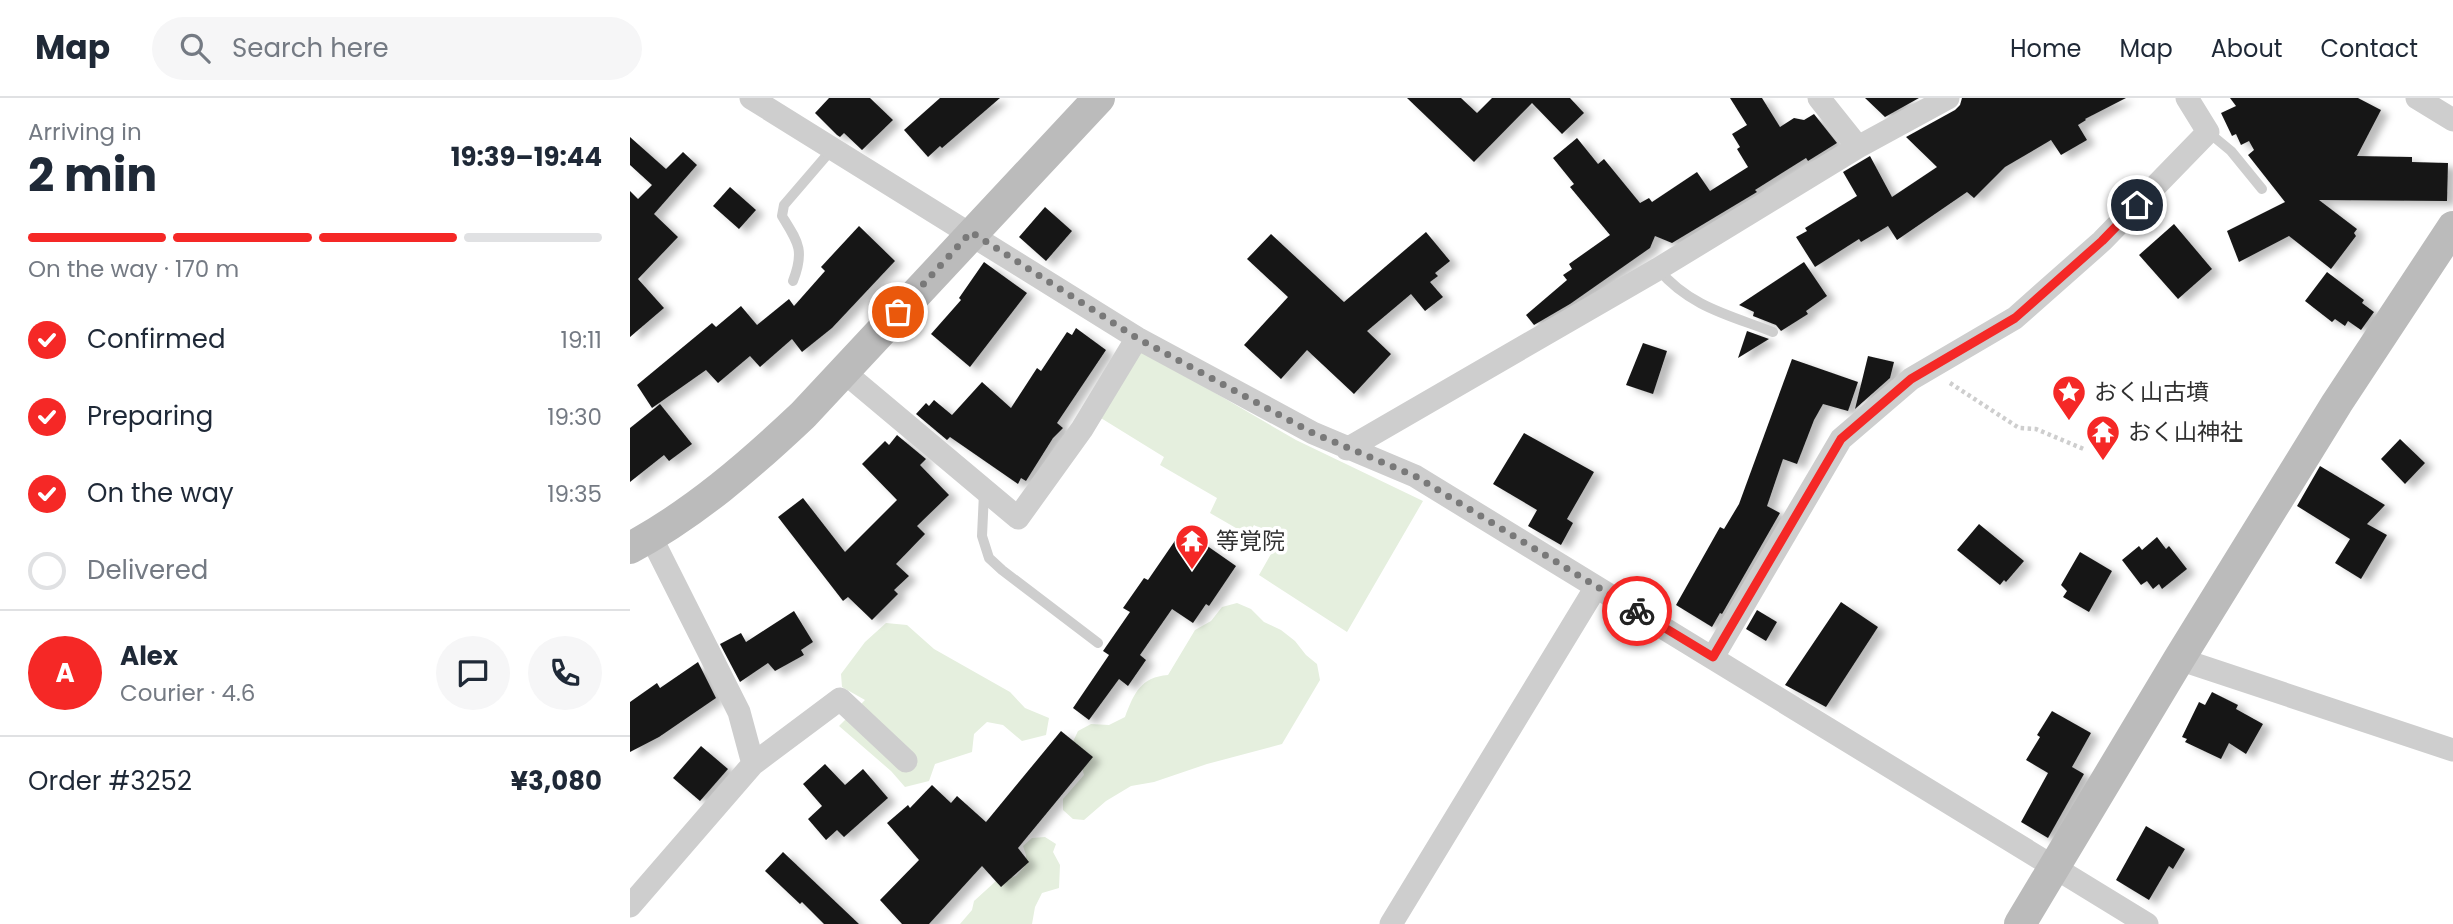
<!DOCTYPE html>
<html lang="en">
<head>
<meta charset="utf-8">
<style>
  body { margin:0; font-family:Poppins,"Noto Sans JP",sans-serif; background:#f6f6f7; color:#1f2937; height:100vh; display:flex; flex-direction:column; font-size:26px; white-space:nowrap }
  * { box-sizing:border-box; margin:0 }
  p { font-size:23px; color:#747a83 }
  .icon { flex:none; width:38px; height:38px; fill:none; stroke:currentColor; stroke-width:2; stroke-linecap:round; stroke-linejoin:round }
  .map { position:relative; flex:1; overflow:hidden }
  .side { display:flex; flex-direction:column; background:#fff; width:630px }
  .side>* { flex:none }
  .pin { position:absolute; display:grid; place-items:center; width:60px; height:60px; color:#fff; margin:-30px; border:4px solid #fff; border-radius:50%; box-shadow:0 2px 7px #0007 }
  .courier { position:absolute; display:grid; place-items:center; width:70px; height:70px; margin:-35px; border:5px solid #f52826; border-radius:50%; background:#fff; color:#222; box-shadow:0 2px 9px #0007 }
  .summary em { font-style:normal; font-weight:700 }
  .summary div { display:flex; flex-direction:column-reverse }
  .summary { display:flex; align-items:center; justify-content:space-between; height:119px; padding:0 28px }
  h1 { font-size:46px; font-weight:700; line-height:52px }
  .bar { display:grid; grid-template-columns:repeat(4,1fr); gap:10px 7px; align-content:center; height:84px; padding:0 28px }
  .bar i { height:9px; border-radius:5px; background:#e0e1e3 }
  .bar .active { background:#f52826 }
  .bar p { grid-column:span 4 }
  .line { display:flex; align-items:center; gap:18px; padding:0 28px; border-top:2px solid #e0e1e3 }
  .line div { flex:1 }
  .round { display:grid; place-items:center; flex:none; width:74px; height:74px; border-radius:37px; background:#f6f6f7 }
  ol { padding:0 28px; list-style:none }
  li { display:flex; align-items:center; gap:21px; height:77px }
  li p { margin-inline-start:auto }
  li .icon { padding:7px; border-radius:50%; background:#f52826; color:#fff; stroke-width:4 }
  li:last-child { color:#747a83 }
  li i { width:38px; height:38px; border:4px solid #e0e1e3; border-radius:50% }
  header { display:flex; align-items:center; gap:42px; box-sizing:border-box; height:98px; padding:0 35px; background:#fff; border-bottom:2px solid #e0e1e3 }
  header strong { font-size:33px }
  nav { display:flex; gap:38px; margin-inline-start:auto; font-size:24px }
  .search { width:490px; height:63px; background:#f6f6f7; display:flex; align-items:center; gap:18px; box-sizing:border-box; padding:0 24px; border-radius:38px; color:#747a83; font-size:26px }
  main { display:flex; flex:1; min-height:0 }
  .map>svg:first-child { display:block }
  .green { fill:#e5efde }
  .building { fill:#181818; filter:url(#shadow) }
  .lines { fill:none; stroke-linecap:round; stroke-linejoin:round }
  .path { stroke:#cecece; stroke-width:4.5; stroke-dasharray:3.5 3.5; stroke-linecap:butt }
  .lane { stroke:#cecece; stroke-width:10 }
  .street { stroke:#cecece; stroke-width:23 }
  .secondary { stroke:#bbb; stroke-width:32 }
  .done { stroke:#797979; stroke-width:7; stroke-dasharray:0 12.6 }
  .route { stroke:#f52826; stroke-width:9 }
  .labels { text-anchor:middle; stroke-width:7; stroke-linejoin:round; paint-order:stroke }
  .poi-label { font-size:23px; fill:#313131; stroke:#fff; text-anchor:start }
</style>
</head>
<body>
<header>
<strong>Map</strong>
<div class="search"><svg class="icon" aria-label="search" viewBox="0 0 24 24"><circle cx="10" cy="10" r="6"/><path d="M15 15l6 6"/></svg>Search here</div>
<nav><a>Home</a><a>Map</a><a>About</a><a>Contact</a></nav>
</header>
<main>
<section class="side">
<div class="summary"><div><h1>2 min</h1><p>Arriving in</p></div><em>19:39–19:44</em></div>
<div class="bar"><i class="active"></i><i class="active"></i><i class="active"></i><i></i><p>On the way · 170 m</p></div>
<ol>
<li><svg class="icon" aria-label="check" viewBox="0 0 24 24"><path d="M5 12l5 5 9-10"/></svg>Confirmed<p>19:11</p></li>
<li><svg class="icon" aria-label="check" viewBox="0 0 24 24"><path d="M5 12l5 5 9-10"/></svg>Preparing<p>19:30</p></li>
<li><svg class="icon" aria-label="check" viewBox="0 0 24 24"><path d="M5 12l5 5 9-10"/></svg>On the way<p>19:35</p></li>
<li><i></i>Delivered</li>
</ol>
<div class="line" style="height:126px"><b class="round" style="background:#f52826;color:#fff">A</b><div><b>Alex</b><p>Courier · 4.6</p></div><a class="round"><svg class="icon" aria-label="chat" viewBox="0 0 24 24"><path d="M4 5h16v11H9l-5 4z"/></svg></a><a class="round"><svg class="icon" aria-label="phone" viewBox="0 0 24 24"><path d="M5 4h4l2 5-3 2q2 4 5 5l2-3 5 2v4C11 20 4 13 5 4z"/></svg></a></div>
<div class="line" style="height:91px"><div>Order #3252</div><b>¥3,080</b></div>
</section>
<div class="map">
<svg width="1823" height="826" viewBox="0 0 1823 826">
  <defs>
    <filter id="shadow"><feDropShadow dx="8" dy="4.5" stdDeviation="3.5" flood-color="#0004"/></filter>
  </defs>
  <rect width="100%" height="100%" fill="#fff"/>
  <path class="green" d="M513 253 666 342 793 403 717 534 629 477 649 442 624 427 618 437 580 415 587 400 530 367 534 359 466 317 505 256Z
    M607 505 621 511 634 524 651 532 665 543 676 557 687 566 690 582 652 646 577 666 524 684 501 688 476 703 454 722 443 721 433 712V701L454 677 450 662 440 650 448 633 461 626 479 627 495 619C504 595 511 579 538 577L565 532 581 523 592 509Z
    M256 525 277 527 304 551 380 594 395 610 419 620 416 637 392 643 373 627 357 624 344 636 342 654 305 666 299 683 275 689 261 673 209 628 235 602 212 589 211 576 235 544Z
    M415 739 426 746 423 754 430 767 429 790 412 795 405 809 402 826H330L342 812 344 803 366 783 386 778 395 768 396 757 393 748 402 740Z"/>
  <path class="building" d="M199 0H240L263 22 232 52 214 35 210 39 207 37 185 15Z
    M310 0H370L312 50 310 48 298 59 274 32Z
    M777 0H831L847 15 862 0H940L954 15 932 36 902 5 844 64Z
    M1100 0H1132L1150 29 1164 20 1174 22 1184 16 1207 45 1178 63 1176 60 1125 92 1127 94 1042 145 1025 138 1020 150 940 206 904 227 896 217 937 182 933 177 942 171 939 166 980 137 940 89 944 86 923 60 947 40 968 66 974 61 1010 105 1019 100 1022 104 1067 74 1080 93 1118 69 1107 51 1110 49 1102 36 1117 27Z
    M1235 0H1289L1255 19Z
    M1332 0H1496L1455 21 1456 22 1448 27 1457 42 1431 57 1421 42 1375 69 1344 100 1337 94 1267 142 1258 128 1231 144 1229 141 1185 169 1166 139 1177 133 1175 130 1227 98 1213 74 1240 58 1262 99 1307 69 1276 39 1325 12 1330 7Z
    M1600 0H1728L1751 12 1727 58 1782 59V64L1818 65 1817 103 1689 102 1727 131 1724 135 1726 138 1701 171 1659 138 1609 164 1597 133 1655 104 1618 57 1624 52 1619 43 1611 47 1606 36 1602 38 1591 15 1606 8Z
    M0 39 36 71 53 54 67 67 24 116 48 139 8 181 34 210 0 239V93L8 101 22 87 0 67Z
    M100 89 126 112 109 131 83 108Z
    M415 109 442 133 416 163 389 139Z
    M1544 126 1582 171 1548 201 1509 157Z
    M229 128 265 163 202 230 172 254 162 241 130 269 120 258 88 285 76 272 22 310 7 287 82 225 86 229 111 208 127 227 159 201 164 208 195 173 191 169Z
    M796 134 820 163 805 175 808 178 800 184 813 199 795 213 781 196 737 233 761 256 724 296 677 252 651 281 614 247 658 199 617 161 641 136 714 204Z
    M354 164 397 195 340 269 301 236 331 202 329 200Z
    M1174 164 1197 198 1176 213 1178 216 1151 233 1146 227 1123 218 1124 214 1109 207Z
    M1697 174 1734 202 1732 205 1744 214 1731 232 1718 223 1715 228 1705 221 1702 224 1675 203Z
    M446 230 476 252 427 325 433 330 423 340 396 383 391 380 388 386 320 339 317 342 286 316 296 305 299 308 304 302 322 317 352 284 381 310 407 270 411 273 437 234 442 237Z
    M1117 233 1139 241 1108 260Z
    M1013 245 1037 253 1023 296 996 287Z
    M1238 258 1264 264 1260 280 1225 311Z
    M1162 261 1228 284 1218 313 1193 306 1184 322 1167 366 1153 361 1137 408 1150 415 1092 516 1090 515 1082 529 1046 507 1090 429 1094 431 1109 406Z
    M30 306 62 346 39 363 34 357 0 384V330Z
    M894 335 964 374 937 421 943 425 931 447 898 428 907 412 863 386Z
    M267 337 296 361 290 367 319 397 287 428 295 436 266 466 279 478 264 492 268 496 242 522 218 499 213 503 148 419 173 400 215 454 267 402 232 366 255 343 259 347Z
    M1770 341 1795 365 1775 386 1751 361Z
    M1690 368 1755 407 1737 426 1757 437 1731 481 1705 465 1720 441 1667 408Z
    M1349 426 1394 463 1376 484 1374 482 1370 487 1327 452Z
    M553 431 606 468 579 508 576 506 563 525 542 511 510 557 516 562 498 588 489 581 459 622 443 610 479 557 473 553 500 514 493 510 514 480 518 482Z
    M1527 439 1536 451 1539 448 1557 471 1532 491 1529 486 1523 491 1517 483 1511 487 1492 462 1509 448 1512 452Z
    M1450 454 1482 473 1459 514 1433 499 1437 493 1431 487Z
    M1211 504 1248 529 1196 609 1155 587Z
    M1127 512 1147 524 1136 543 1116 531Z
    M164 513 183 544 171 552 174 557 145 573 138 565 110 584 90 546 111 535 116 544Z
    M68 564 86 600 29 639 0 654V604L27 585 30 590Z
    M1582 594 1608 607 1606 611 1633 626 1616 656 1599 645 1591 661 1555 644 1557 641 1552 639 1569 604 1575 607Z
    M1422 613 1461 635 1442 669 1454 676 1418 740 1391 724 1418 675 1396 662 1410 639 1407 637Z
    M431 633 463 659 388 750 399 764 371 789 352 768 299 826H272L250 802 289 762 257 725 278 707 280 710 302 687 321 705 327 698 356 724Z
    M71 648 98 671 70 703 43 680Z
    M195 666 215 687 233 671 258 700 214 739 207 732 196 742 178 721 192 708 173 686Z
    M1516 728 1555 751 1543 771 1539 768 1519 802 1486 782Z
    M153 754 229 826H194L172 804 170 806 135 773Z"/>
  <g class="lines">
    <path class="path" d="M1320 285 1389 330 1406 331 1456 352"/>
    <path class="lane" d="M1578 34 1601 53 1632 91
      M1028 171C1060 209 1099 217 1143 234
      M163 183C175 152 168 144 152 118L154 107 203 50
      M354 395 352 438 359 460 372 472 468 545"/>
    <path class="street" d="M121 0 507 240 683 335 785 378 1517 826
      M1189 0 1228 49
      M1787 0 1823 22
      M214 274 388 420 452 331 507 240
      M717 351 1028 171 1228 49 1318 0
      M21 439 109 614 123 666
      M1083 559 1211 341 1281 281 1385 220 1472 143 1578 34 1557 0
      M1549 561 1823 652
      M0 808 123 666 210 601 276 663
      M761 826 966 489"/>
    <path class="secondary" d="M0 450C65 415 120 367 173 317L469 0
      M1390 826 1549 561 1707 305 1823 129"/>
  </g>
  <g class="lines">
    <path class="done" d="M268 214 341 134 507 240 683 335 785 378 1007 513"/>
    <path class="route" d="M1007 513 1083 559 1211 341 1281 281 1385 220 1472 143 1507 107"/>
  </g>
  <defs>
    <g id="sight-pin" transform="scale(1.75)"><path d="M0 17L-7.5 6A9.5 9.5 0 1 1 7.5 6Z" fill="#f52826" stroke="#fff"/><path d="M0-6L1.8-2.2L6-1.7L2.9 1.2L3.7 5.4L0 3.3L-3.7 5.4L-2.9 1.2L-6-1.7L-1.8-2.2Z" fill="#fff"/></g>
    <g id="temple-pin" transform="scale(1.75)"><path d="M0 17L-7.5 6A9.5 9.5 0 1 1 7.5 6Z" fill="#f52826" stroke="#fff"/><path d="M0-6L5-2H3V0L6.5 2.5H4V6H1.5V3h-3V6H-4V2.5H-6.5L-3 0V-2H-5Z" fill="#fff"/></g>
  </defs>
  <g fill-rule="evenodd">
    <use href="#sight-pin" x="1439" y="294"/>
    <use href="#temple-pin" x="1473" y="334"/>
    <use href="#temple-pin" x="562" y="443"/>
  </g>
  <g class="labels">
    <g class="poi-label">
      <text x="1464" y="302">おく山古墳</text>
      <text x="1498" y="342">おく山神社</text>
      <text x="586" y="451">等覚院</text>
    </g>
  </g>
</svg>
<div class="pin" style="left:268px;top:214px;background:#ea580c"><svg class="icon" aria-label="bag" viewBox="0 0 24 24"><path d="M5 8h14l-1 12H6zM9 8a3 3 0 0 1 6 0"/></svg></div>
<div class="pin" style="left:1507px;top:107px;background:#1f2937"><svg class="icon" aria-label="home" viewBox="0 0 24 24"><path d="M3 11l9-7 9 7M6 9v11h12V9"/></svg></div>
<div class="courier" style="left:1007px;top:513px"><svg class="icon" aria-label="bike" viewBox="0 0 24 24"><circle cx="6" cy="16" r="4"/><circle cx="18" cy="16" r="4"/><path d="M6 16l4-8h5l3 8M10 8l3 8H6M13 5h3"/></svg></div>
</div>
</main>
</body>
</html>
